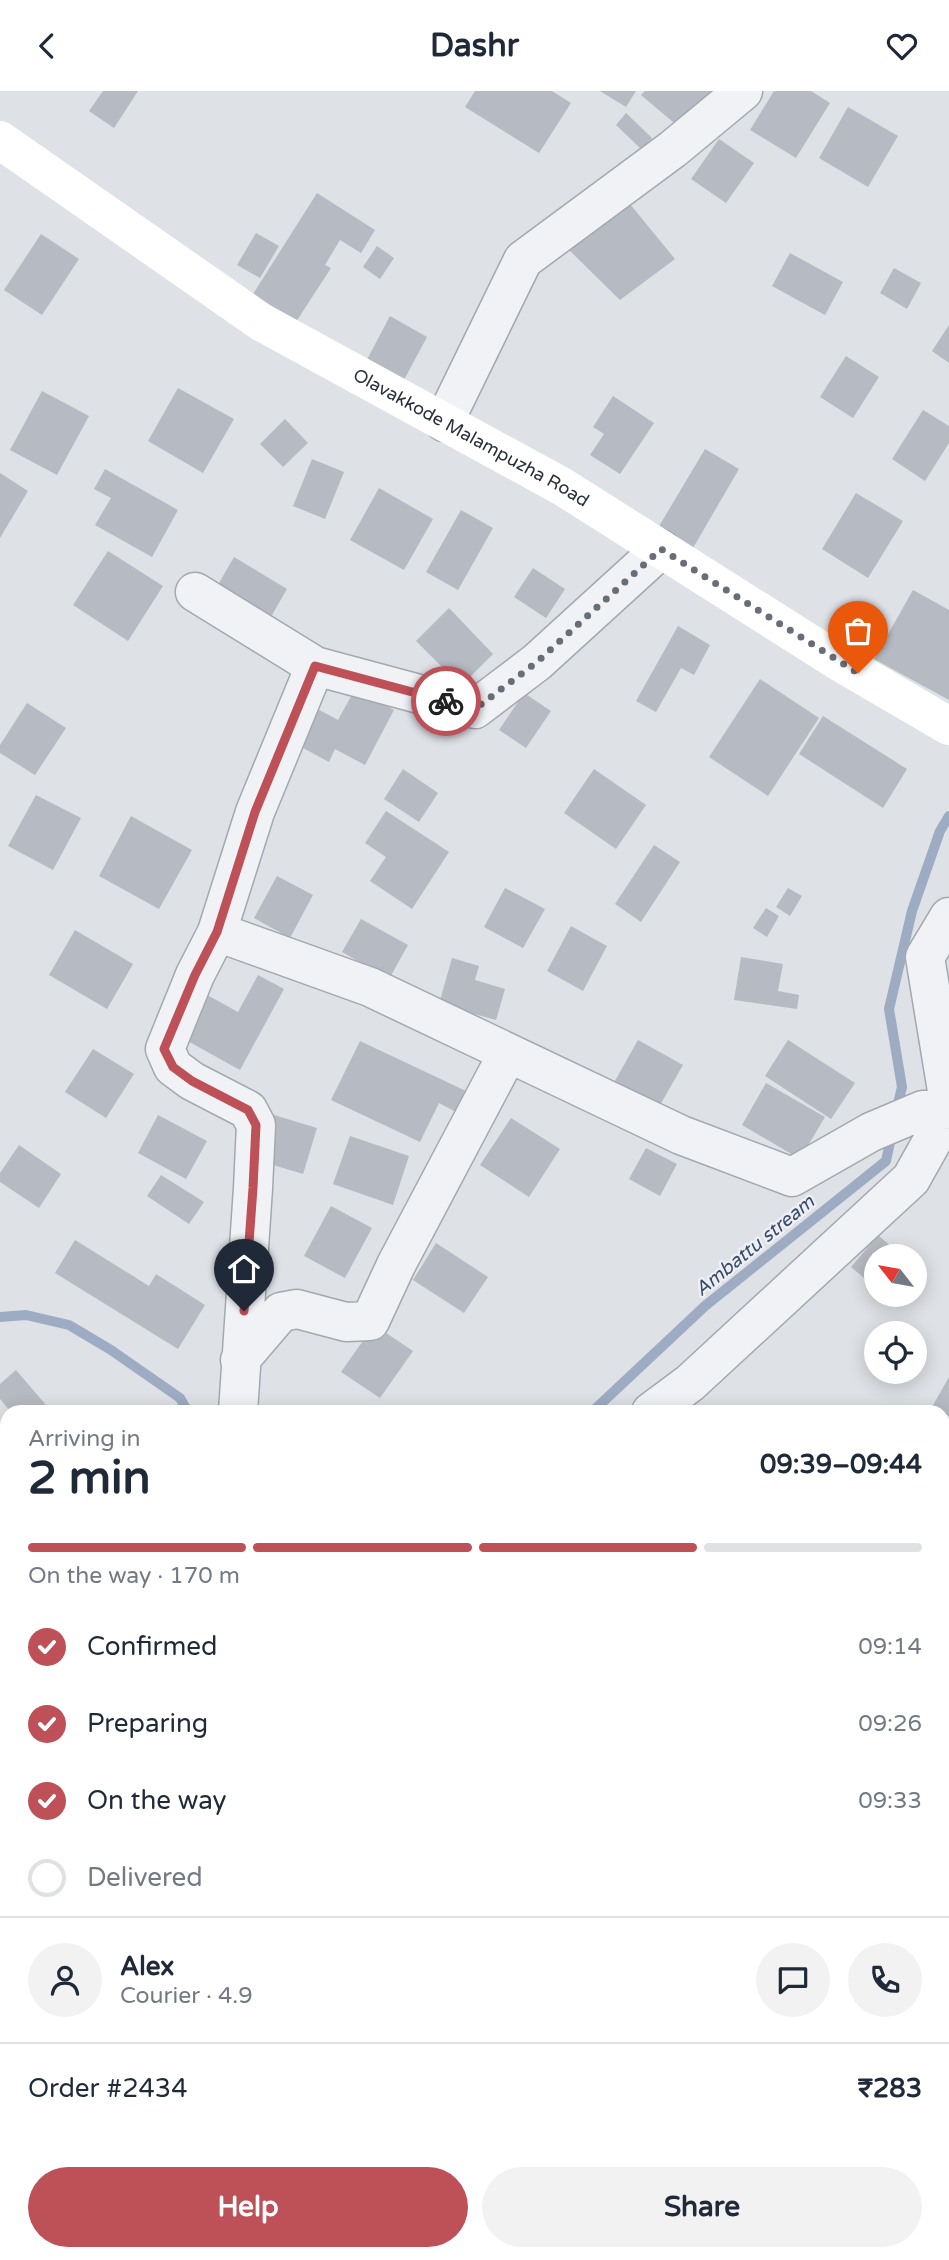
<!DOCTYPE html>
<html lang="en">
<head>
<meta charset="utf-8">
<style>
  body { margin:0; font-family:"Varela Round",sans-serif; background:#f2f2f3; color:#1f2937; height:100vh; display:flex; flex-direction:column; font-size:26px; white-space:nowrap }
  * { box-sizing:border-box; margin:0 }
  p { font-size:23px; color:#747a83 }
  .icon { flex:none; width:38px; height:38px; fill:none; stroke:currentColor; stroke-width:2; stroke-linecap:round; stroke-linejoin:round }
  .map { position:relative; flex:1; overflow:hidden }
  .drawer { position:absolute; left:0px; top:1314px; width:950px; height:856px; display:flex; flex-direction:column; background:#fff; border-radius:21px 21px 0 0; box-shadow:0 4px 18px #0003 }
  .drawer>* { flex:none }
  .needle { width:46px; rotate:301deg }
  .buttons { position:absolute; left:864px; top:1153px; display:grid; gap:14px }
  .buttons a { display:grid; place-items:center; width:63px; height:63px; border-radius:50%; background:#fff; box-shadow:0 4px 18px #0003; font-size:35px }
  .pin { position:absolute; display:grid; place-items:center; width:60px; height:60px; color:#fff; margin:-72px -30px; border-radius:50% 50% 50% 0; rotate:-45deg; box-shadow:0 0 7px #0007 }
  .pin .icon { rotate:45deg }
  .courier { position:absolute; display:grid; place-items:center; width:70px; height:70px; margin:-35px; border:5px solid #be5058; border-radius:50%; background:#fff; color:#222; box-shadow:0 2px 9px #0007 }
  .summary em { font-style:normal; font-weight:700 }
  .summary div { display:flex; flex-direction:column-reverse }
  .summary { display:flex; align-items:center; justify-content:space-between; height:119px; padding:0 28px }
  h1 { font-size:46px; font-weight:700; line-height:52px }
  .bar { display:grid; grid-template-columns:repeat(4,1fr); gap:10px 7px; align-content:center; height:84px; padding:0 28px }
  .bar i { height:9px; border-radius:5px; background:#e0e1e3 }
  .bar .active { background:#be5058 }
  .bar p { grid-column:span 4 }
  .line { display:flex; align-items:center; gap:18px; padding:0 28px; border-top:2px solid #e0e1e3 }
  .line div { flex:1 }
  .round { display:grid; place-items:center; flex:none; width:74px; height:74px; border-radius:37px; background:#f2f2f3 }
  ol { padding:0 28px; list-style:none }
  li { display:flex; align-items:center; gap:21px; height:77px }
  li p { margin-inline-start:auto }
  li .icon { padding:7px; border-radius:50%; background:#be5058; color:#fff; stroke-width:4 }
  li:last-child { color:#747a83 }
  li i { width:38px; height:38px; border:4px solid #e0e1e3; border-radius:50% }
  .primary-button { display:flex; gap:14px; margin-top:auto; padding:14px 28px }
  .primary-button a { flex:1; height:80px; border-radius:42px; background:#be5058; color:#fff; font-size:28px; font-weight:700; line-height:80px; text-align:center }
  .primary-button a+a { background:#f2f2f3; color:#1f2937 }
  header { display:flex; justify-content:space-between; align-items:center; height:91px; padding:0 28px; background:#fff; font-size:32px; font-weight:700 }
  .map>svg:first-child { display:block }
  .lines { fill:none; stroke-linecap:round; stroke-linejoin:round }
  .stream { stroke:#9dacc2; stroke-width:10 }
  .building { fill:#b6bac2 }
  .street-casing { stroke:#a4a8af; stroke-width:41 }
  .street { stroke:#f0f2f5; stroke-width:38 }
  .secondary { stroke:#fff; stroke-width:38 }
  .done { stroke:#686d77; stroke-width:7; stroke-dasharray:0 12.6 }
  .route { stroke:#be5058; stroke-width:9 }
  .labels { text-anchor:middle; stroke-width:5; stroke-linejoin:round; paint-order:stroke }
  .street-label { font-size:18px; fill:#292e3b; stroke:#edeff4 }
  .water-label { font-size:19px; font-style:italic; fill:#384a6a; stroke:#edeff4 }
</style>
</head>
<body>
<header><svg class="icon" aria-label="back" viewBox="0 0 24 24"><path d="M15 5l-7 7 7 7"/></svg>Dashr<svg class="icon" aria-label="heart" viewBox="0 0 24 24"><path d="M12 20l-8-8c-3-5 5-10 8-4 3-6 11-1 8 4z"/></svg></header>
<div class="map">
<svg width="949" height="2169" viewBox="0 0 949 2169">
  <rect width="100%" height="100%" fill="#dee1e6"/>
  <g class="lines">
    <path class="stream" d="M896 1021 902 996 889 918 912 820 940 740 949 725
      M0 1226 26 1224 69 1234 111 1259 180 1307 188 1321
      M592 1321 705 1215 886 1070 892 1042
      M657 2163 666 2169"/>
  </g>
  <path class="building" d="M103 0H138L114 37 89 20Z
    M475 0H552L571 12 539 62 465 16Z
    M600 0H636L626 16Z
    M645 0H712L680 37 641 4Z
    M774 0H811L830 12 796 67 750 39Z
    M848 16 898 45 868 96 819 67Z
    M626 22 652 47 641 58 616 34Z
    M719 48 754 72 726 112 691 88Z
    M317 102 375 139 361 162 340 149 325 174 331 177 296 231 253 203Z
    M625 107 675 168 620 209 566 156Z
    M256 142 279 155 260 187 237 174Z
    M41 143 79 168 42 224 4 199Z
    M377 155 394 167 380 188 363 176Z
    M790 162 843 191 825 224 772 195Z
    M894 177 921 192 907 218 880 202Z
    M390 225 427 246 398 300 361 280Z
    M949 234V272L932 260Z
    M846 265 879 286 853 327 820 306Z
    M178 297 234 328 203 382 148 350Z
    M42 300 89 325 57 384 10 359Z
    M613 305 654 332 620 383 590 364 604 343 593 336Z
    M923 319 949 335V352L925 390 892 368Z
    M285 328 308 352 283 376 260 353Z
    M705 358 739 378 693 457 658 437Z
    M312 368 344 381 325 428 293 415Z
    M105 378 178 419 152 466 95 434 111 407 94 398Z
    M0 382 28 400 0 447Z
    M379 397 433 428 404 479 350 449Z
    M856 402 903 430 868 487 822 458Z
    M461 419 493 437 458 499 426 481Z
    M108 460 163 495 128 550 73 514Z
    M234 466 287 498 268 531 215 499Z
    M533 477 565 498 546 527 514 506Z
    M913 499 949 519V609L874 568Z
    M449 517 493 563 461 595 416 550Z
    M678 535 710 554 694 584 681 577 656 621 636 610Z
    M760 588 819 627 768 705 709 666Z
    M355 598 394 619 365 674 335 658 329 671 292 651 312 615 338 629Z
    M524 602 551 620 526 657 499 639Z
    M27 612 66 637 35 684 0 662V654Z
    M823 625 907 678 883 717 799 663Z
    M403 678 438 702 419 731 384 708Z
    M594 678 646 714 616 758 564 722Z
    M36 704 81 727 53 779 8 755Z
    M386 720 449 761 412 818 370 790 386 766 365 752Z
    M131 725 192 759 159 818 99 785Z
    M654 754 680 771 641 831 615 813Z
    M277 785 313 804 290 847 254 827Z
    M505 797 545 818 523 857 484 836Z
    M788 797 802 805 790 825 776 816Z
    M766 817 779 825 767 846 753 837Z
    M361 828 408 854 389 888 342 861Z
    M571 835 607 855 583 900 547 880Z
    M75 839 133 873 107 918 49 884Z
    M741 866 783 873 778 900 799 904 797 918 734 909Z
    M452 867 479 875 475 889 505 898 496 929 439 913Z
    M258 884 284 898 240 979 184 948 207 904 238 921Z
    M638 949 683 974 656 1021 611 997Z
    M788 949 855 992 831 1028 765 985Z
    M360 950 466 1000 456 1021 439 1012 420 1051 331 1009Z
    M93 958 134 983 106 1027 65 1001Z
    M766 992 825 1026 800 1068 742 1034Z
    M158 1024 207 1050 186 1088 138 1062Z
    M274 1024 317 1037 303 1083 260 1070Z
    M511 1027 560 1058 529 1106 480 1074Z
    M350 1045 409 1065 393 1114 333 1093Z
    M19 1054 61 1083 39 1117 0 1091V1082Z
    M646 1057 677 1073 660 1105 629 1088Z
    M161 1084 204 1111 189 1133 147 1105Z
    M331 1115 372 1137 345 1187 304 1165Z
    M878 1144 903 1166H877V1198L851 1176Z
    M75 1149 149 1195 156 1183 205 1214 178 1258 55 1182Z
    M436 1152 488 1186 464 1222 413 1189Z
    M884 1204H901L894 1213Z
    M374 1234 413 1260 380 1307 341 1281Z
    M16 1279 52 1321H11L0 1308V1293Z
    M949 1286V1325L932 1316Z
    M0 1354 7 1361V1390L3 1393 0 1390Z
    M943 1411 949 1414V1458L943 1455Z
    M0 1537 7 1544V1557L0 1564Z
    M943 1658 949 1660V1736L943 1734Z
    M4 2012 7 2014V2068L0 2064V2018Z
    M0 2067 7 2071V2118L0 2114Z"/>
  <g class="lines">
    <g class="street-casing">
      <path id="street" d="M444 331 523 169 673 58 743 0
        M661 458 537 571 475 618 315 575 255 721 217 841 370 896 681 1044 792 1086 871 1041 923 1019 949 1018
        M195 501 315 575
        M949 826 925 866 949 1012
        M217 841 195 884 165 958 173 976 192 990 248 1019 256 1034 253 1097 238 1321
        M240 1269 281 1221 297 1218 346 1231 370 1230 396 1174 508 962
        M651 1321 690 1292 911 1088 949 1020
        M0 1445 7 1440
        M943 1597 949 1600
        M0 1786 3 1788
        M943 1854 949 1839
        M943 1888 949 1891
        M943 2030 949 2020
        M831 2163 842 2169 848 2163
        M42 2169 45 2163"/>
    </g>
    <use href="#street" class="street"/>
    <path class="secondary" id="s1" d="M0 49 261 231 563 396 836 569 949 635"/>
  </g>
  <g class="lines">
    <path class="done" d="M446 610 475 618 537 571 661 458 858 582"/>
    <path class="route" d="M244 1220 253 1097 256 1034 248 1019 192 990 173 976 164 958 195 884 217 841 255 721 315 575 446 610"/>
  </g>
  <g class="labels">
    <g class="street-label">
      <text dy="6" stroke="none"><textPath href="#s1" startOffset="558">Olavakkode Malampuzha Road</textPath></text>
    </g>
    <g class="water-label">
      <text transform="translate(754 1154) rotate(-39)" y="7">Ambattu stream</text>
    </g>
  </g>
</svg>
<div class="buttons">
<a><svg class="needle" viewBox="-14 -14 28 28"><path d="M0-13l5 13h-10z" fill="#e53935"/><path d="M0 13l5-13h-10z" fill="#747a83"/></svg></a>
<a><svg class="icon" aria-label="locate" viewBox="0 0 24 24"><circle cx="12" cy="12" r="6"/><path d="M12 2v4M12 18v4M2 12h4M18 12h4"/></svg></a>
</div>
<div class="pin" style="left:858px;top:582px;background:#ea580c"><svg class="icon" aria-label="bag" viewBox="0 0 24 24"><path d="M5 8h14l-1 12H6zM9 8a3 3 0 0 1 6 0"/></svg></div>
<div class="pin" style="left:244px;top:1220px;background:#1f2937"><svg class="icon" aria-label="home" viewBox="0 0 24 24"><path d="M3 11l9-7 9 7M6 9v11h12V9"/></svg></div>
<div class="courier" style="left:446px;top:610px"><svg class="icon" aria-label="bike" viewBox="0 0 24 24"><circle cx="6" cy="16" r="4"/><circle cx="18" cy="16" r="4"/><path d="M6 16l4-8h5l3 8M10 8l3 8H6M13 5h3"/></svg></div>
<section class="drawer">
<div class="summary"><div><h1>2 min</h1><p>Arriving in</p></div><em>09:39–09:44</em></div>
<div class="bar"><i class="active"></i><i class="active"></i><i class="active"></i><i></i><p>On the way · 170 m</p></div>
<ol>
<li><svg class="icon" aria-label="check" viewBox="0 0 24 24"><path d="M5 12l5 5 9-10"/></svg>Confirmed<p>09:14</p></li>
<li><svg class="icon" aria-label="check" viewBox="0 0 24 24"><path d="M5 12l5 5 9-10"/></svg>Preparing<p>09:26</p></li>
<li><svg class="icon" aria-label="check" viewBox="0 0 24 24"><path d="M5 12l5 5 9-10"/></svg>On the way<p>09:33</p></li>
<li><i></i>Delivered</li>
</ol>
<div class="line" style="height:126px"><a class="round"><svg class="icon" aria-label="person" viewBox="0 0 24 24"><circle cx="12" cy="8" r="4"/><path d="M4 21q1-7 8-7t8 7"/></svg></a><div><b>Alex</b><p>Courier · 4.9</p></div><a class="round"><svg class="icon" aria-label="chat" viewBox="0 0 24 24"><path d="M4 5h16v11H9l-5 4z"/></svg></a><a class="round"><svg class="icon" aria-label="phone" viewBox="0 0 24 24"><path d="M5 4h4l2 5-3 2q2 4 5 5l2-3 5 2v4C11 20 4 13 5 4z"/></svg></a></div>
<div class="line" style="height:91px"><div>Order #2434</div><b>₹283</b></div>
<div class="primary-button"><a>Help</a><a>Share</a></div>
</section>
</div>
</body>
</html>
